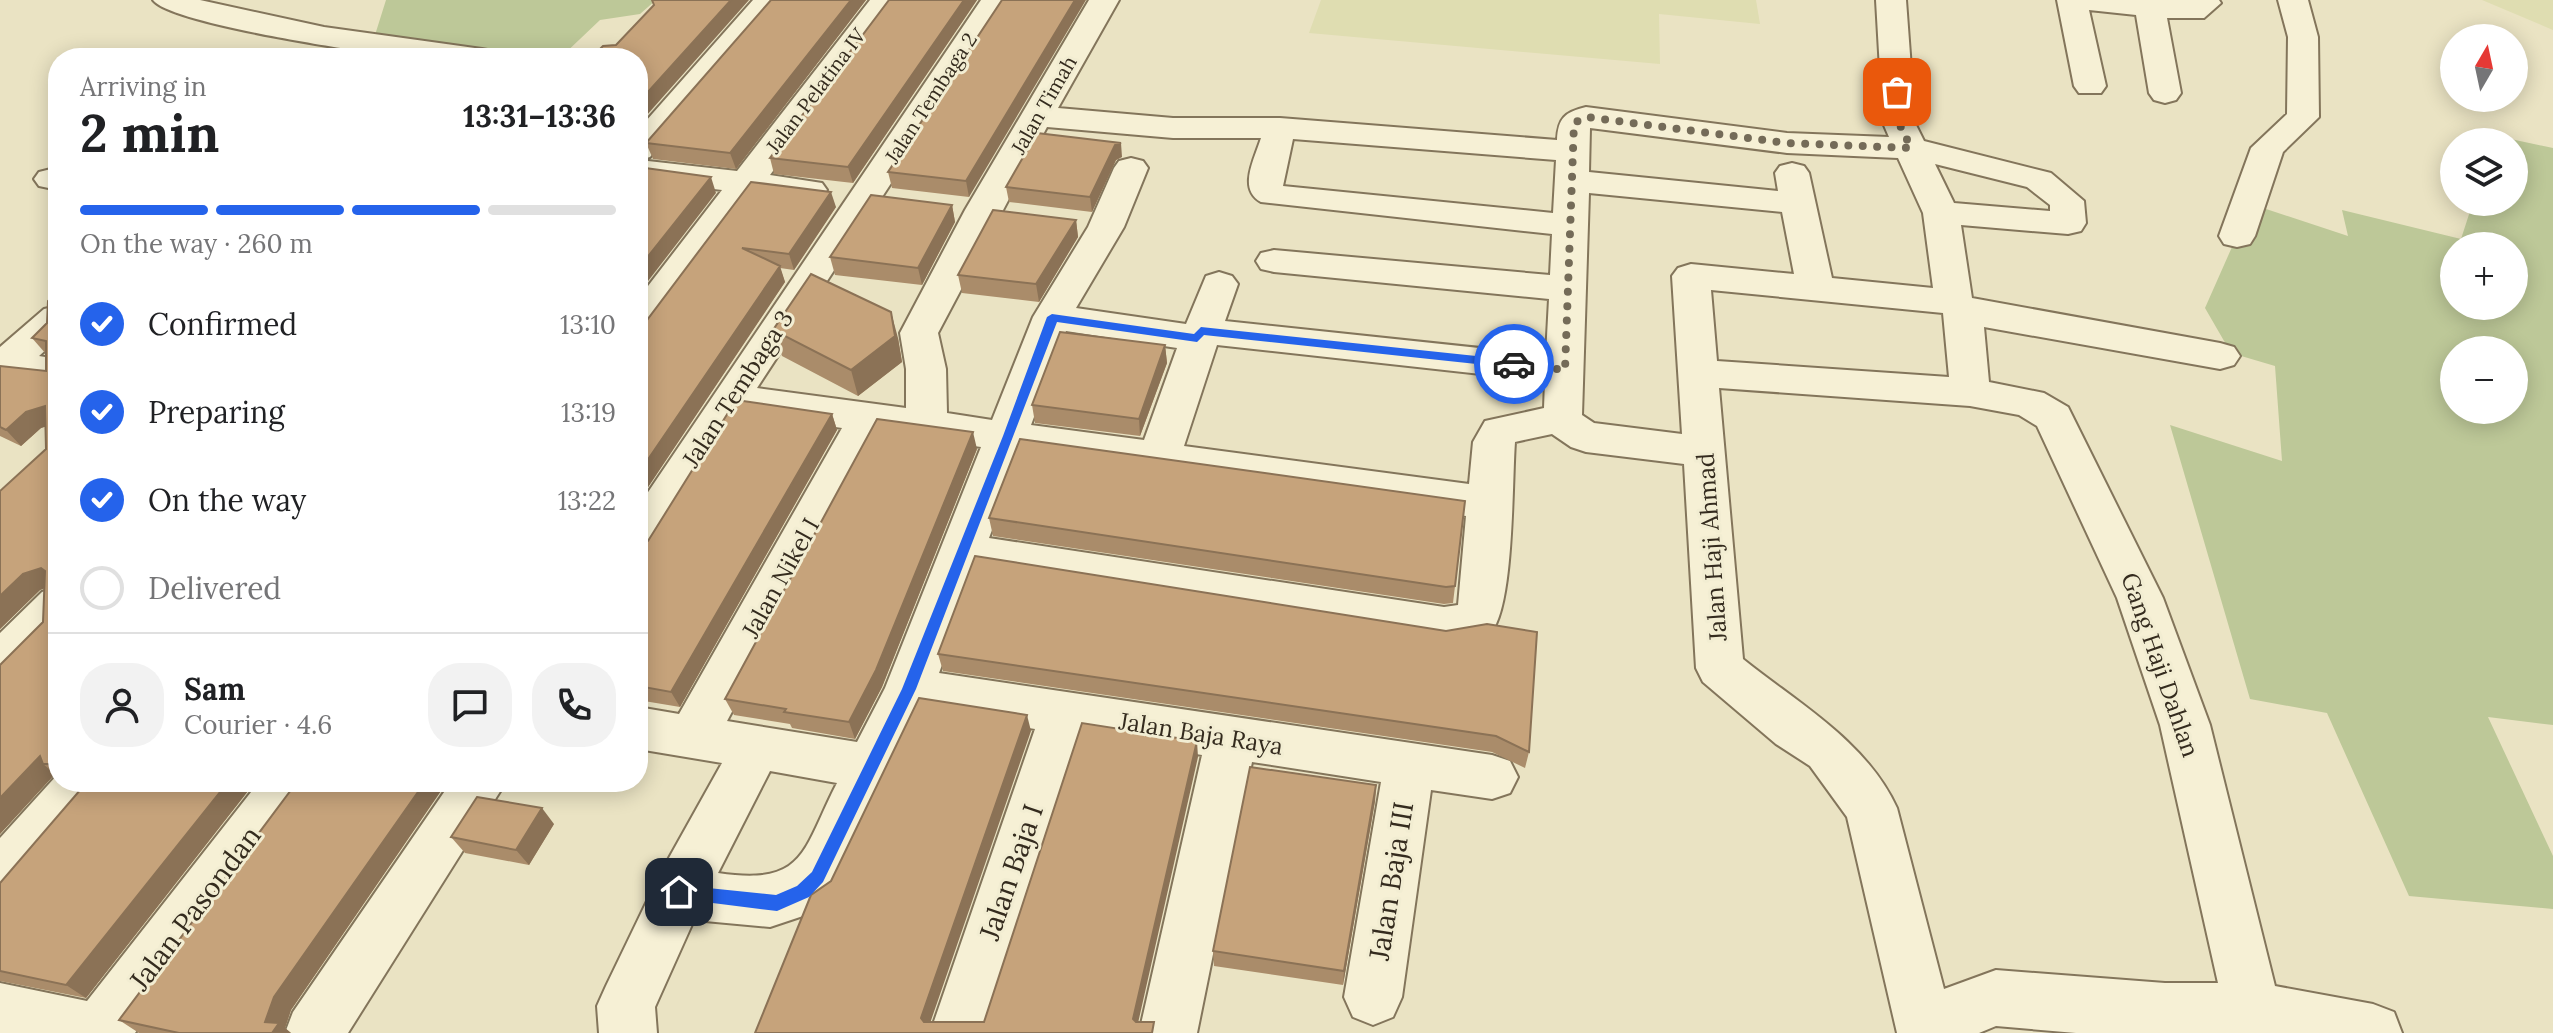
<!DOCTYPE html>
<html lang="en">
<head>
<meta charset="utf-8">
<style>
  body { margin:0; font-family:Lora,serif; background:#f2f2f2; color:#202124; height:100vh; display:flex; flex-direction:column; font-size:30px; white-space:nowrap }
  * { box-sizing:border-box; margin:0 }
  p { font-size:26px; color:#757577 }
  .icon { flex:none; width:44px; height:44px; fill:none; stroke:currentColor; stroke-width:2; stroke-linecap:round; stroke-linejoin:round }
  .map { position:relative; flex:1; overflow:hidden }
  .details { position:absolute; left:48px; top:48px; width:600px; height:744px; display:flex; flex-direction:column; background:#fff; border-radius:32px; box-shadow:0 4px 20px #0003 }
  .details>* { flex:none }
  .needle { width:52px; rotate:9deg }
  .fabs { position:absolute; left:2440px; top:24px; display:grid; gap:16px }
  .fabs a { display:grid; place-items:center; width:88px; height:88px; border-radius:50%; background:#fff; box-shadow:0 4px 20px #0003; font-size:40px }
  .pin { position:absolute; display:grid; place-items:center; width:68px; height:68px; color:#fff; margin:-34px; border-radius:16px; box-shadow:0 4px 12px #0006 }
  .courier { position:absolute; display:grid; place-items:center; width:80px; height:80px; margin:-40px; border:6px solid #2563eb; border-radius:50%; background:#fff; color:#222; box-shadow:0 2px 10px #0007 }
  .headline em { font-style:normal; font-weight:700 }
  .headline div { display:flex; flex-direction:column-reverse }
  .headline { display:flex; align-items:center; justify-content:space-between; height:136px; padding:0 32px }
  h1 { font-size:52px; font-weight:700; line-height:60px }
  .bar { display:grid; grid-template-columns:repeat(4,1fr); gap:12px 8px; align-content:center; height:96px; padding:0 32px }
  .bar i { height:10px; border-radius:6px; background:#e0e0e0 }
  .bar .active { background:#2563eb }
  .bar p { grid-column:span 4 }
  .line { display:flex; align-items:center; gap:20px; padding:0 32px; border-top:2px solid #e0e0e0 }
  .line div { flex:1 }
  .round { display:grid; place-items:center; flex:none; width:84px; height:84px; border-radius:32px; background:#f2f2f2 }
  ol { padding:0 32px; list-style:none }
  li { display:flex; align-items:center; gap:24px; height:88px }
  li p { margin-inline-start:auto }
  li .icon { padding:8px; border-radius:50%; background:#2563eb; color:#fff; stroke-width:4 }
  li:last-child { color:#757577 }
  li i { width:44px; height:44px; border:4px solid #e0e0e0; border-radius:50% }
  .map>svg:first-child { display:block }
  .farmland { fill:#dfddb1 }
  .green { fill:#bdc898; fill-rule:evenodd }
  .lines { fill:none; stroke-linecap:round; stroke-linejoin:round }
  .minor-casing { stroke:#83755b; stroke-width:4 }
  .minor { fill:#f6f0d5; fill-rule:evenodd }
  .wall { fill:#aa8c6a }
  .shaded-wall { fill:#8b7256 }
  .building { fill:#c6a37b; stroke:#8b7256; stroke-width:2 }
  .route { fill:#2563eb }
  .done { stroke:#746b58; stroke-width:8; stroke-dasharray:0 14.4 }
  .labels { text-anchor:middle; stroke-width:6; stroke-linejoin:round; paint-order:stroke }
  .far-street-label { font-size:20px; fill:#342b1e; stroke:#f2edd2 }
  .street-label { font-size:24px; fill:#342b1e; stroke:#f2edd2 }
  .near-street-label { font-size:28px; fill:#342b1e; stroke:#f2edd2 }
</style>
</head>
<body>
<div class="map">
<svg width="2553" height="1033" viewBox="0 0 2553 1033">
  <rect width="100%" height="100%" fill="#eae3c3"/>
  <path class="farmland" d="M1321 0H1756L1760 24 1659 14 1660 64 1309 33Z
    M2482 0H2553V30Z"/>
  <path class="green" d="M386 0H656L640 14 600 20 560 58H507L375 35Z
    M2492 135 2553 148V725L2488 717 2553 856V909L2409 896 2327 713 2250 699 2170 425 2282 461 2275 366 2231 353 2205 308 2251 204 2348 236 2342 210 2461 239 2473 202H2514V142H2490ZM2454 246H2514V306H2454ZM2454 350H2514V410H2454Z"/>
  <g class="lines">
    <g class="minor-casing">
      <path id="minor" d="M153 0H200L324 27 482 49 493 51 497 58C469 58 439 60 411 58 372 54 170 24 153 0Z
        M753 0H784L650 157 639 160 737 171 870 0H900L770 175 822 183 827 190 822 197 810 200 756 194 652 334 638 338V299L722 190 638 180V130Z
        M981 0H1011L757 388 906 408V369L900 333 965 210 1089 0H1119L1058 108 1173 118H1280L1557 140C1558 118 1565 112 1586 107L1787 133 1889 137 1883 123 1876 0H1906L1915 123 1924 141 2051 173 2084 201 2086 223 2081 231 2068 234 1961 225 1972 298 2220 343 2234 347 2240 356 2234 365 2220 369 1984 327 1989 382 2044 393 2068 407 2163 598 2210 725 2275 986 2373 1004 2394 1012 2402 1033H2076L1996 1026 1979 1033H1897L1847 817 1810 766 1776 744 1703 682 1696 668 1684 464 1586 452 1571 447 1552 434 1515 442C1512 482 1514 606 1491 632 1481 643 1458 646 1444 645L977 570 939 673 1492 755 1510 761 1518 777 1510 793 1492 799 1431 790 1402 997 1393 1017 1373 1025 1353 1017 1344 997 1381 782 1252 762 1197 1033H1139L1202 755 1083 736 988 1033H930L1035 729 923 711 836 895 806 915 770 927 694 920 655 1007 657 1033H599L597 1006 606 986 660 874 722 763 638 749V707L679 714 842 428 741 413 654 555 638 560V507ZM1047 127 1173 138H1261C1255 158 1237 189 1261 202L1552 234 1550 275 1274 250 1261 253 1256 261 1261 269 1274 272 1549 299 1546 355 1225 321 1238 284 1232 276 1219 272 1206 276 1186 324 1076 308 1124 227 1148 168 1143 161 1131 158 1119 161 1114 168 1088 227 1033 317 992 420 947 413 946 369 938 333ZM1590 128 1787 153 1898 158 1923 213 1933 288 1832 278 1809 173 1804 166 1792 163 1780 166 1775 173 1778 191 1589 172ZM1293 139 1556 160 1553 213 1283 186ZM1935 164 2027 187 2050 205V211L1954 203ZM1589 193 1782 212 1794 274 1691 264 1678 268 1672 276 1682 434 1594 423 1582 415ZM1711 290 1943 313 1949 377 1717 361ZM1066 331 1177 348 1144 440 1031 425ZM1217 345 1545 381 1544 408 1485 421 1473 442 1469 484 1184 446ZM1719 388 1970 406 2019 415 2037 426 2117 598 2160 725 2218 983H2165L1996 970 1944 989 1897 808C1866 741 1799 704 1743 659ZM881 433 981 447 885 688 857 742 727 721ZM1021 453 1466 516 1458 605 1444 607 989 538ZM770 771 837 783C802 851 806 886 718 873Z
        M2057 0H2219L2221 3 2204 18H2167L2181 93 2176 100 2165 103 2154 100 2149 93 2136 15 2089 10 2106 86 2101 93H2079L2074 86Z
        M2278 0H2308L2318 37 2319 117 2283 152 2255 236 2250 244 2237 247 2224 244 2219 236 2251 148 2287 114 2288 37Z
        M51 169 58 170V190L39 186 34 179 39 172Z
        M58 306V339L39 356 58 359V385L0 377V347L44 309Z
        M58 587V635L17 678 0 684V633L42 592Z
        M58 774V782H109L101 798 19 895 0 902V838Z
        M259 782H316L308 798 135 1033H0V983L87 1001Z
        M451 782H506L348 1033H285L293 1012Z"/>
    </g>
    <use href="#minor" class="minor"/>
  </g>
  <path class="wall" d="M771 0H866L736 169 653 159 646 143Z
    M889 0H977L853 183 774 174 770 158Z
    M1002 0 969 197 892 188 888 172Z
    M1122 157 1116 160 1092 212 1009 202 1006 187Z
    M751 182 836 207 794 270 780 268 785 282 638 502V322L647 320Z
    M952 205 955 222 922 285 835 275 830 257Z
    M1076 220 1078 237 1039 302 962 293 958 275Z
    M58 293V777L55 774 0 834V665L43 622 44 588 40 590 0 629V491L46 449V426L41 428 21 446 0 436V366L46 371V354L32 338 47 323Z
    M773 330 898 338 902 362 858 396 782 356Z
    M1165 345 1167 363 1140 436 1035 423 1032 405Z
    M832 414 837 430 680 707 638 700V544L648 541Z
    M977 449 882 687 855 739 792 728 790 724 734 715 725 699Z
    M989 518 1455 586 1453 603 1444 604 993 536Z
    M1446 631 1529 752 1525 768 1492 752 943 671 938 654Z
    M87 782H255L86 998 0 981V883Z
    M297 782H447L291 1010 285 1028 291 1033H139L119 1020Z
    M1376 785 1375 801 1343 985 1214 966 1213 951Z
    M554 824 529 865 465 853 451 837Z"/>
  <path class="shaded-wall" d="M731 0H749L638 125V103Z
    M851 0H866L736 169 730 153Z
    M964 0H977L853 183 848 167Z
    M1075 0H1086L969 197 966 181Z
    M1121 143 1122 157 1116 160 1092 212 1090 197 1115 145Z
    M711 177 716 193 638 294V269Z
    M831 192 836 207 794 270 789 254Z
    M952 205 955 222 922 285 918 268Z
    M1076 220 1078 237 1039 302 1036 284Z
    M780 266 785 282 638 502V474Z
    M891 312 898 338 902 362 858 396 851 370Z
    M1165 345 1167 363 1140 436 1139 419Z
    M45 406 58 423 41 428 21 446 6 430 26 412Z
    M832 414 837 430 680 707 671 692Z
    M973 432 977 449 882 687 855 739 849 722Z
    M41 568 57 584 40 590 0 629V596L23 574Z
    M1027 715 1031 731 927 1032 921 1018Z
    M1197 741 1198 757 1136 1032 1133 1019Z
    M40 756 43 764 55 774 0 834V798Z
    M228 782H255L86 998 66 985Z
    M425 782H447L291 1010 285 1028 291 1033H272L265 1022 274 997Z
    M1376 785 1375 801 1343 985 1344 971Z
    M542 808 554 824 529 865 516 850Z"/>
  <path class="building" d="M652 0H731L638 103V58H591L603 46 616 45 654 5Z
    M771 0H851L730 153 646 143Z
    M889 0H964L848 167 770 158Z
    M1002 0H1075L966 181 888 172Z
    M1037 133 1121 143 1115 145 1090 197 1006 187Z
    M638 167 711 177 638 269Z
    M751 182 831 192 789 254 742 248 780 266 638 474V322L647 320Z
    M871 195 952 205 918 268 830 257Z
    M993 210 1076 220 1036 284 958 275Z
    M811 274 891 312 895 336 851 370 773 330Z
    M58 293V764H43L40 756 0 798V665L43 622 45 571 41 568 23 574 0 596V491L46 449 45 406 26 412 6 430 0 427V366L46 371V341L32 338 47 323 48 301Z
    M1060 332 1165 345 1139 419 1032 405Z
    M736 400 832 414 671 692 638 686V544L648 541Z
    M877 419 973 432 876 670 849 722 784 712 786 709 725 699Z
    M1020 439 1465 501 1455 586 1446 587 989 518Z
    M975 556 1446 631 1487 624 1537 632 1529 752 1496 736 938 654Z
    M919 698 1027 715 921 1018 924 1022H984L1082 723 1197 741 1133 1019 1136 1022H1154L1152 1033H755L811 895 831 881Z
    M1250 767 1376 785 1344 971 1213 951Z
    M87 782H228L66 985 0 971V883Z
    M297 782H425L274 997 265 1022 279 1023 272 1033H179L119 1020Z
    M477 797 542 808 516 850 451 837Z"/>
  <path class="route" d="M1052 314 1194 334 1201 327 1514 360 1520 364 1514 368 1204 335 1197 342 1057 322 916 689 823 882 809 897 777 911 673 898V887L679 885 776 895 797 886 812 872 902 689 1003 436 1047 317Z"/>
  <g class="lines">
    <path class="done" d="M1514 364 1565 370 1574 123 1586 117 1787 143 1911 148 1899 123 1897 92"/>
  </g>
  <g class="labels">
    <g class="far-street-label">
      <text transform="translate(816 91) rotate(-53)" y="7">Jalan Pelatina IV</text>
      <text transform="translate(931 98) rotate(-57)" y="7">Jalan Tembaga 2</text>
      <text transform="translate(1044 105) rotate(-60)" y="7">Jalan Timah</text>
    </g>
    <g class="street-label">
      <text transform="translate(738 389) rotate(-57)" y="8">Jalan Tembaga 3</text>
      <text transform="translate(1712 547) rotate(-94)" y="8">Jalan Haji Ahmad</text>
      <text transform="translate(781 578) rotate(-61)" y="8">Jalan Nikel I</text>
      <text transform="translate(2160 665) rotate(71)" y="8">Gang Haji Dahlan</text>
      <text transform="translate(1201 734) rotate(9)" y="8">Jalan Baja Raya</text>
    </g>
    <g class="near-street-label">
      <text transform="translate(1011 872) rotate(-71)" y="10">Jalan Baja I</text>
      <text transform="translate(1391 881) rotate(-81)" y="10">Jalan Baja III</text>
      <text transform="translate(195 908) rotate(-53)" y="10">Jalan Pasondan</text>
    </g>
  </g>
</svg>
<div class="fabs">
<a><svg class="needle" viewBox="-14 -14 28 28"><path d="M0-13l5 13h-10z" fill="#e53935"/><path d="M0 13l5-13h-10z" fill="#757577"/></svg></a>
<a><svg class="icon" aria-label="layers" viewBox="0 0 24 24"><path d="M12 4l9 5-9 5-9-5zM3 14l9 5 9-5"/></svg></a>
<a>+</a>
<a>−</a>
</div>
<div class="pin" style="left:1897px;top:92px;background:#ea580c"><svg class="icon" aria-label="bag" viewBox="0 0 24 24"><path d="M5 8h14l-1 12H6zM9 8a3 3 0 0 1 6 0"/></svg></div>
<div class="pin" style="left:679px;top:892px;background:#1f2937"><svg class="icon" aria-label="home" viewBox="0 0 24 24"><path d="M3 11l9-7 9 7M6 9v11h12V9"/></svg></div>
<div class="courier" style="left:1514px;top:364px"><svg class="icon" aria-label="car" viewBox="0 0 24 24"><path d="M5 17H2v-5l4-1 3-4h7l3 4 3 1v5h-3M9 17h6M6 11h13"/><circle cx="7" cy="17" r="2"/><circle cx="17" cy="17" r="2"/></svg></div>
<section class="details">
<div class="headline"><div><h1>2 min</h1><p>Arriving in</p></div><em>13:31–13:36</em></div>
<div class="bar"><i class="active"></i><i class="active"></i><i class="active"></i><i></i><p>On the way · 260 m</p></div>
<ol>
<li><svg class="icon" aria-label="check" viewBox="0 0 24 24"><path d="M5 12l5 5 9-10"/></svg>Confirmed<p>13:10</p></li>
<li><svg class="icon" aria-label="check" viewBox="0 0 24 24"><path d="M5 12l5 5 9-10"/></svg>Preparing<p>13:19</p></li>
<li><svg class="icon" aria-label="check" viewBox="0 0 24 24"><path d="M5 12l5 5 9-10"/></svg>On the way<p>13:22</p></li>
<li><i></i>Delivered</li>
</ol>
<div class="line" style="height:144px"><a class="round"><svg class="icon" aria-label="person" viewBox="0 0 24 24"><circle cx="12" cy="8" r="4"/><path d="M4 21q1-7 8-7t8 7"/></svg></a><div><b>Sam</b><p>Courier · 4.6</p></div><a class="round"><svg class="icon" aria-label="chat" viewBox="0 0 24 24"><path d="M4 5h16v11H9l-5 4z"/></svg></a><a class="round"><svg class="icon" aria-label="phone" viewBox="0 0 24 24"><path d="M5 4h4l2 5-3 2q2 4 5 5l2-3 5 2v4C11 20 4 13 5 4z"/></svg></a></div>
</section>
</div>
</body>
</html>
